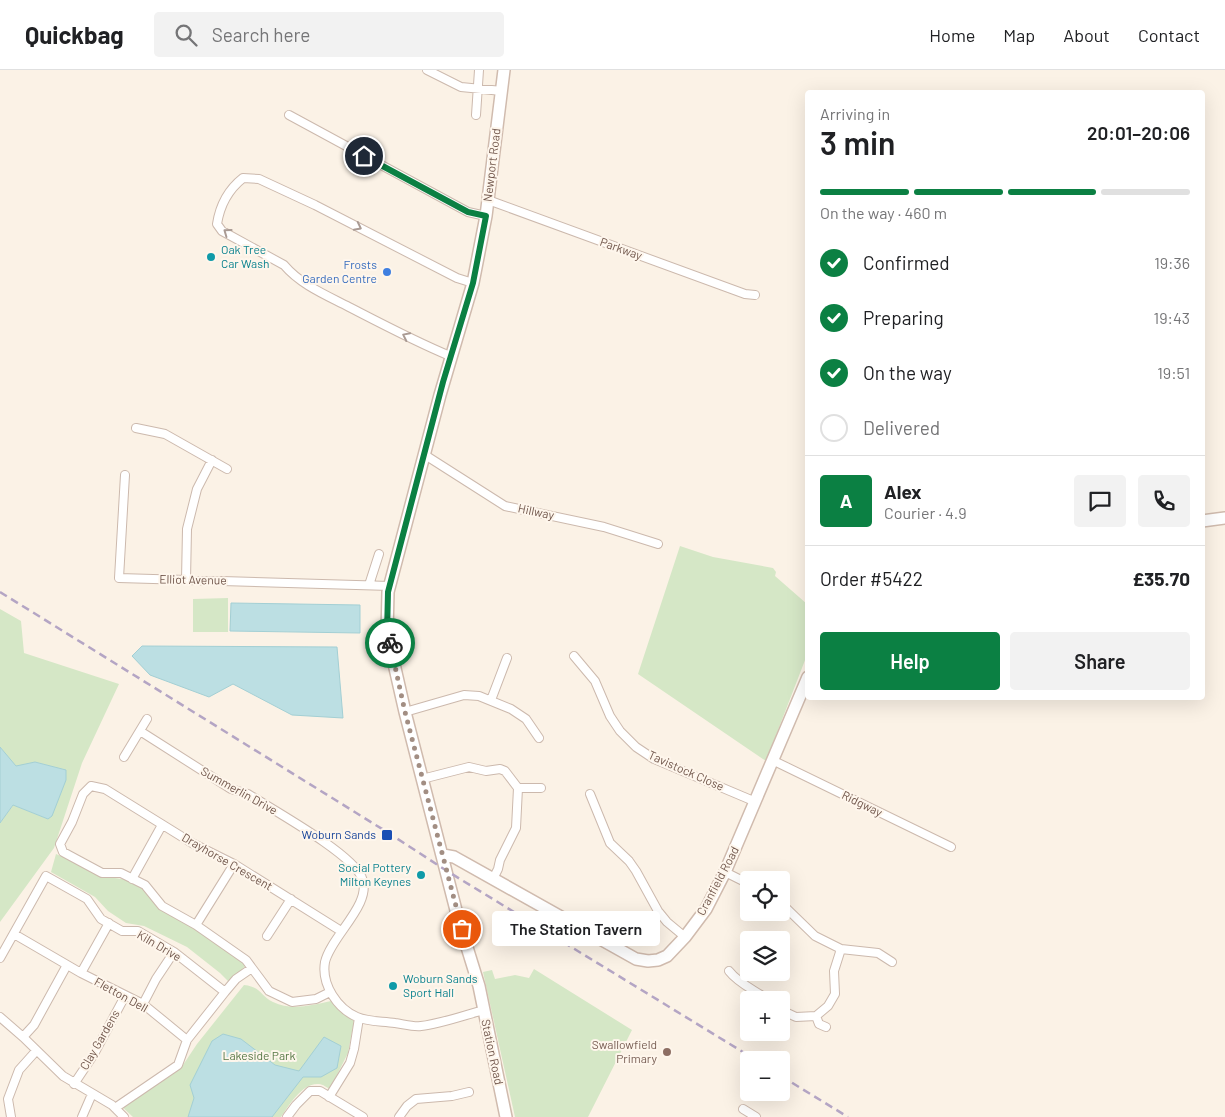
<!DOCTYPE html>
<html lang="en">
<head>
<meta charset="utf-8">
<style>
  body { margin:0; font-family:Barlow,sans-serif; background:#f2f2f2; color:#202124; height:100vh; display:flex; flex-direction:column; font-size:19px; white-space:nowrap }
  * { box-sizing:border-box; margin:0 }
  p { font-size:16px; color:#757577 }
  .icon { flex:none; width:28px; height:28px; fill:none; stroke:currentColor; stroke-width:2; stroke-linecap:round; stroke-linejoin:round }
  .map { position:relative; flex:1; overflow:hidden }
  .sheet { position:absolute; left:805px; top:20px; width:400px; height:610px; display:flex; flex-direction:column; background:#fff; border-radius:5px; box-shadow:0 5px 20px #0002 }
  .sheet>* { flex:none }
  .fabs { position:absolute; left:740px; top:801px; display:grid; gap:10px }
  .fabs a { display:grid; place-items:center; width:50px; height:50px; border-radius:5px; background:#fff; box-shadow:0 5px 20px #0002; font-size:25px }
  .pin { position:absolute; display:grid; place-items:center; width:42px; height:42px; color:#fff; margin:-21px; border:2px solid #fff; border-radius:50%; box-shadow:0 1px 5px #0007 }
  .courier { position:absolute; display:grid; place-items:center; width:50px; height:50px; margin:-25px; border:4px solid #0b8043; border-radius:50%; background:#fff; color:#222; box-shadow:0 1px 6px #0007 }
  .bubble { position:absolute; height:35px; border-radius:5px; background:#fff; box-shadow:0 5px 20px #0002; font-size:16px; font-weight:600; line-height:35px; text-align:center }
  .head em { font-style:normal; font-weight:600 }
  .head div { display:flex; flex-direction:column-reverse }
  .head { display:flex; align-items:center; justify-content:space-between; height:85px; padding:0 15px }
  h1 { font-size:32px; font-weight:600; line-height:38px }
  .bar { display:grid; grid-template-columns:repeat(4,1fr); gap:8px 5px; align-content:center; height:60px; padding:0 15px }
  .bar i { height:6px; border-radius:4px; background:#e0e0e0 }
  .bar .on { background:#0b8043 }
  .bar p { grid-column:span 4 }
  .line { display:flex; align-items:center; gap:12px; padding:0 15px; border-top:1px solid #e0e0e0 }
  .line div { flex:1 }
  .round { display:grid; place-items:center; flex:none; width:52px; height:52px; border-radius:5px; background:#f2f2f2 }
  ol { padding:0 15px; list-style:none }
  li { display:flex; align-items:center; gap:15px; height:55px }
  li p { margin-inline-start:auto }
  li .icon { padding:5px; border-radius:50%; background:#0b8043; color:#fff; stroke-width:4 }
  li:last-child { color:#757577 }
  li i { width:28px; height:28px; border:2px solid #e0e0e0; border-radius:50% }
  .primary-button { display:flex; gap:10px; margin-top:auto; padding:10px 15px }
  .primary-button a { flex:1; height:58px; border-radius:5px; background:#0b8043; color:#fff; font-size:20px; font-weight:600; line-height:58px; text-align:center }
  .primary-button a+a { background:#f2f2f2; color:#202124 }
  header { display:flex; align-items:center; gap:30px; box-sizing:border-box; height:70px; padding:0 25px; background:#fff; border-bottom:1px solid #e0e0e0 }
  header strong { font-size:24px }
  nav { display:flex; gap:28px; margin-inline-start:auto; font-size:18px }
  .search { width:350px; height:45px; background:#f2f2f2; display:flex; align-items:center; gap:12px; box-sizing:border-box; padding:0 18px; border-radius:5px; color:#757577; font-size:19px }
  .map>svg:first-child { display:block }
  .green { fill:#d5e7c6 }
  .water { fill:#bcdfe3; stroke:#a3cfd4 }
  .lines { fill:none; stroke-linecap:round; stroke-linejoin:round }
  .street-casing { stroke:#ccb9ad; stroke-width:10 }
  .secondary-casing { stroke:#d0bbae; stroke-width:14 }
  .street { stroke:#fff; stroke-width:8 }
  .secondary { stroke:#fff; stroke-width:11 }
  .rail { stroke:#b4a5c4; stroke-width:2.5; stroke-dasharray:8 5; stroke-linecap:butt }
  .oneway { stroke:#aa9b94 }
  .done { stroke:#a28e83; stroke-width:5; stroke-dasharray:0 9 }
  .route { stroke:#0b8043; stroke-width:6 }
  .culture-dot { fill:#0f9aa8; stroke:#fef6ec; stroke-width:2 }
  .shop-dot { fill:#3f7fe0; stroke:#fef6ec; stroke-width:2 }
  .transit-dot { fill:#1a4fb4; stroke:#fef6ec; stroke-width:2 }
  .education-dot { fill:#8d6e63; stroke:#fef6ec; stroke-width:2 }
  .labels { text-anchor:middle; stroke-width:4; stroke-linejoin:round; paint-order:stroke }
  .street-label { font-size:12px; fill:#72584d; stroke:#fef6ec }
  .culture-label { font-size:12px; fill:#0d838f; stroke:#fef6ec; text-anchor:start }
  .shop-label { font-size:12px; fill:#366cbe; stroke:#fef6ec; text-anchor:end }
  .transit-label { font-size:12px; fill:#164399; stroke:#fef6ec; text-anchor:end }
  .education-label { font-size:12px; fill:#785e54; stroke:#fef6ec; text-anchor:end }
  .park-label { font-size:12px; fill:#567846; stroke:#fef6ec }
</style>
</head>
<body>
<header>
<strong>Quickbag</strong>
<div class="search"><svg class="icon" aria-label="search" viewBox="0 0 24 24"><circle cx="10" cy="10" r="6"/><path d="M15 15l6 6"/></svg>Search here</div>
<nav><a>Home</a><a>Map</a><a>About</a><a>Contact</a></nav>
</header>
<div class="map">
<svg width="1225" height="1047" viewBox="0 0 1225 1047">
  <rect width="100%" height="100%" fill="#fbf2e6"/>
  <path class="green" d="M680 476 713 487 773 498 776 502 775 506 807 534V585L766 691 638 604Z
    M228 528V562H193V529Z
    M0 539 21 551 24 583 119 614 82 693 54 778 0 852V753L13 735 48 749 65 700 35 692 16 697 0 677Z
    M56 784 108 807 129 810 142 816 162 836 230 880 246 895 230 913 220 903 187 877 144 856 126 853 108 841 95 827 51 802Z
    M534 899 632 960 588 1047H515L483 902 492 900 495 909 515 905 529 908Z
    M244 915C262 917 260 926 273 932 292 941 312 935 331 931L354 951 348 983 330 1019C327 1018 323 1014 319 1014 303 1012 289 1035 281 1047H133L119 1034 166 1005 169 1007 181 998 197 974Z"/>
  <path class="water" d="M231 533 360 535V563L230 561Z
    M142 576 337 577 343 648 292 645 233 614 209 627 150 605 132 586Z
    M0 677 16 696 35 692 66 700V710L52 746 48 749 13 735 0 753Z
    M223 964 241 969 275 995 299 1001 324 967 341 976 337 998 321 1007H303L272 1047H188L194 1028 190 1015 212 971Z"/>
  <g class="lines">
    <g class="street-casing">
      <path id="street" d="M427 0 461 17 502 21
        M289 45 468 142 486 146
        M476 45 479 0
        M488 130 745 224 755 225
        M450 286C416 272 382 254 349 237 326 225 301 215 284 195L222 161 217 154C220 135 229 119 243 108L259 109 315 135 457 208 473 213
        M136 358 165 364 227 399
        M425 385 505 436 604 457 658 474
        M125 405 119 508 390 516
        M186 510 187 459 197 419 212 390
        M369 515 379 484
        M574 586 595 611 610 646 620 661 636 677 654 689 756 732
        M491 630 507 588
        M405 642 464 625 479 626 511 639 526 649 539 668
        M140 661 231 719 248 724C273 740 353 784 362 808 373 834 331 866 325 892 321 915 338 939 357 947 368 952 383 951 395 953 403 954 413 957 421 956 440 954 465 945 484 940
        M124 687 147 649
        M772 690 951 777
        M422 709 469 697 486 701 500 699 505 701 518 718 516 758 500 790 498 799 493 809
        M518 718H541
        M590 724 610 773 629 791 636 801 658 841 667 852 685 867
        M725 802 749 814
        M132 809 162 755
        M781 833 815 866 841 879 878 883 892 892
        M196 855 234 794
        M14 864 81 903 143 934 187 970
        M267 866 291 829
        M0 888 46 806 87 829 101 849 122 861H138L174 882 225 922 187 970 178 995 115 1038
        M729 901C739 914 755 920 768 930
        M81 903 109 853
        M225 922 236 909 252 898
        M330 922 316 929 292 932 269 921 246 890 196 855 162 836 145 815 121 803H102L63 782 60 774 72 752 83 724 91 716 105 719 192 773 234 794 341 861
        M143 934 156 909 174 882
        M781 940 796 947 816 946 828 936 835 924 834 901 841 879
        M816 946 819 954 826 957
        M0 947 23 967 63 1006 112 1035 124 1047
        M23 967 34 955 67 895
        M74 1014 94 984 125 926
        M329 1027 350 993 354 979 359 948
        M743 1039 756 1047
        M11 1047 8 1029 19 1000 36 981
        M82 1047 92 1024
        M287 1047 296 1035 310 1021H320L363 1047
        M399 1047 407 1036 416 1029 452 1026 469 1022"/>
    </g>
    <g class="secondary-casing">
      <path id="secondary" d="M504 0 486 146 473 213 440 325 388 522 387 563 405 642 458 848 479 916 506 1047
        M1202 451 1225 448
        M443 785 454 787 636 889 648 891 658 890 667 886 685 867 706 839 725 802 808 607"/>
    </g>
    <use href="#street" class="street"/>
    <use href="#secondary" class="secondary"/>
    <path class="rail" d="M0 522 387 762 447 801 756 990
      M781 1006 848 1047"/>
  </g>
  <defs><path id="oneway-chevron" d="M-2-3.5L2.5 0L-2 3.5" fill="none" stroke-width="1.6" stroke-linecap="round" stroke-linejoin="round" transform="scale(1.25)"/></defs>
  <g class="oneway">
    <use href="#oneway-chevron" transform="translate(358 157) rotate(27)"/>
    <use href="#oneway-chevron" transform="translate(227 162) rotate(-144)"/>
    <use href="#oneway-chevron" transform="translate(406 266) rotate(-154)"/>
  </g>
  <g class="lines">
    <path class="done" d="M390 573 405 642 462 859"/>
    <path class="route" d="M364 86 468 142 486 146 473 213 443 312 388 522 387 563 390 573"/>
  </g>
  <g class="culture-dot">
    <circle cx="211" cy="187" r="5"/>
    <circle cx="421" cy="805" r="5"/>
    <circle cx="393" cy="916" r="5"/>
  </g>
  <circle class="shop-dot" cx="387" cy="202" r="5"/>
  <rect class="transit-dot" x="381" y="759" width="12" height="12" rx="2.5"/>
  <circle class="education-dot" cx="667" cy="982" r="5"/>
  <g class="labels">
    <g class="street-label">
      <text transform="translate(492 95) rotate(-83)" y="4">Newport Road</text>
      <text transform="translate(621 179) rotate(20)" y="4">Parkway</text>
      <text transform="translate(536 442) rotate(12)" y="4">Hillway</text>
      <text transform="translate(193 510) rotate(1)" y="4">Elliot Avenue</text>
      <text transform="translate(686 701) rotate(24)" y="4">Tavistock Close</text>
      <text transform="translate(239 721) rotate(29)" y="4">Summerlin Drive</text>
      <text transform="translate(862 734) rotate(26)" y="4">Ridgway</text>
      <text transform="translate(227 792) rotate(30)" y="4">Drayhorse Crescent</text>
      <text transform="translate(718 811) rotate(-62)" y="4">Cranfield Road</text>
      <text transform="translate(159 876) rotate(30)" y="4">Kiln Drive</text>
      <text transform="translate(121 925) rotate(29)" y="4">Fletton Dell</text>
      <text transform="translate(100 970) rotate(-60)" y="4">Clay Gardens</text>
      <text transform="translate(492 982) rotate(78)" y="4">Station Road</text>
    </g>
    <g class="culture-label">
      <text x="221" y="184">Oak Tree<tspan x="221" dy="14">Car Wash</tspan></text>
      <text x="411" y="802" text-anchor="end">Social Pottery<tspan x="411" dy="14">Milton Keynes</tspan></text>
      <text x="403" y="913">Woburn Sands<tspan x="403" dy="14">Sport Hall</tspan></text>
    </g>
    <g class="shop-label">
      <text x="377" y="199">Frosts<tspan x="377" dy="14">Garden Centre</tspan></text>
    </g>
    <g class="transit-label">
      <text x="376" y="769">Woburn Sands</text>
    </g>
    <g class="education-label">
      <text x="657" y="979">Swallowfield<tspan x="657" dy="14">Primary</tspan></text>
    </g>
    <g class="park-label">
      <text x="259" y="990">Lakeside Park</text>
    </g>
  </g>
</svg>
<div class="fabs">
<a><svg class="icon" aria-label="locate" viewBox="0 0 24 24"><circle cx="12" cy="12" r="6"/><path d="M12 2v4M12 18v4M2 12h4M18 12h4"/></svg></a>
<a><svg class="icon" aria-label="layers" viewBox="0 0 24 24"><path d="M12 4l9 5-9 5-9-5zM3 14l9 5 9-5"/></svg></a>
<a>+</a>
<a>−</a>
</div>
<div class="pin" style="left:462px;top:859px;background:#ea580c"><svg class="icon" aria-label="bag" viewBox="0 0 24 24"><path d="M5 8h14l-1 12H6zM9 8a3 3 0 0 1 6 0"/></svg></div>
<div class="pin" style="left:364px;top:86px;background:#1f2937"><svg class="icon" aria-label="home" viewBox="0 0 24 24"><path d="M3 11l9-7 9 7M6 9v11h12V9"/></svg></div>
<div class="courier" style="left:390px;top:573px"><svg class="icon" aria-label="bike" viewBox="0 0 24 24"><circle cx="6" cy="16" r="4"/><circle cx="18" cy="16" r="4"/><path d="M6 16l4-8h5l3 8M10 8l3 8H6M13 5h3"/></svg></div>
<div class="bubble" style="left:492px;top:841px;width:168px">The Station Tavern</div>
<section class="sheet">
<div class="head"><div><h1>3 min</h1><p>Arriving in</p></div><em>20:01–20:06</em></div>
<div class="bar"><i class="on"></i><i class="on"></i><i class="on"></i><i></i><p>On the way · 460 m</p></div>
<ol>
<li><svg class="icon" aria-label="check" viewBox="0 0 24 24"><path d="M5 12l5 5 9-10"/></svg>Confirmed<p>19:36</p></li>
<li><svg class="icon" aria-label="check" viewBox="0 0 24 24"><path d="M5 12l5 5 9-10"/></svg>Preparing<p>19:43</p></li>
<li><svg class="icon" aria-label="check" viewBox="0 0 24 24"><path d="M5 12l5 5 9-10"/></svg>On the way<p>19:51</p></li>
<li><i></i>Delivered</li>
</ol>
<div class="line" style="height:90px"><b class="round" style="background:#0b8043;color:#fff">A</b><div><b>Alex</b><p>Courier · 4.9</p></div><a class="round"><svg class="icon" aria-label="chat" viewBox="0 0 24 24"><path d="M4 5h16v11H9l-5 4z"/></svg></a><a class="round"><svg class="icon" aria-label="phone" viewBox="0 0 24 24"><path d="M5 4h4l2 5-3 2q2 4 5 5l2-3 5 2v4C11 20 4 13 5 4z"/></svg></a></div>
<div class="line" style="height:65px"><div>Order #5422</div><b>£35.70</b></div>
<div class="primary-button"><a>Help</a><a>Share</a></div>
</section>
</div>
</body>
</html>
